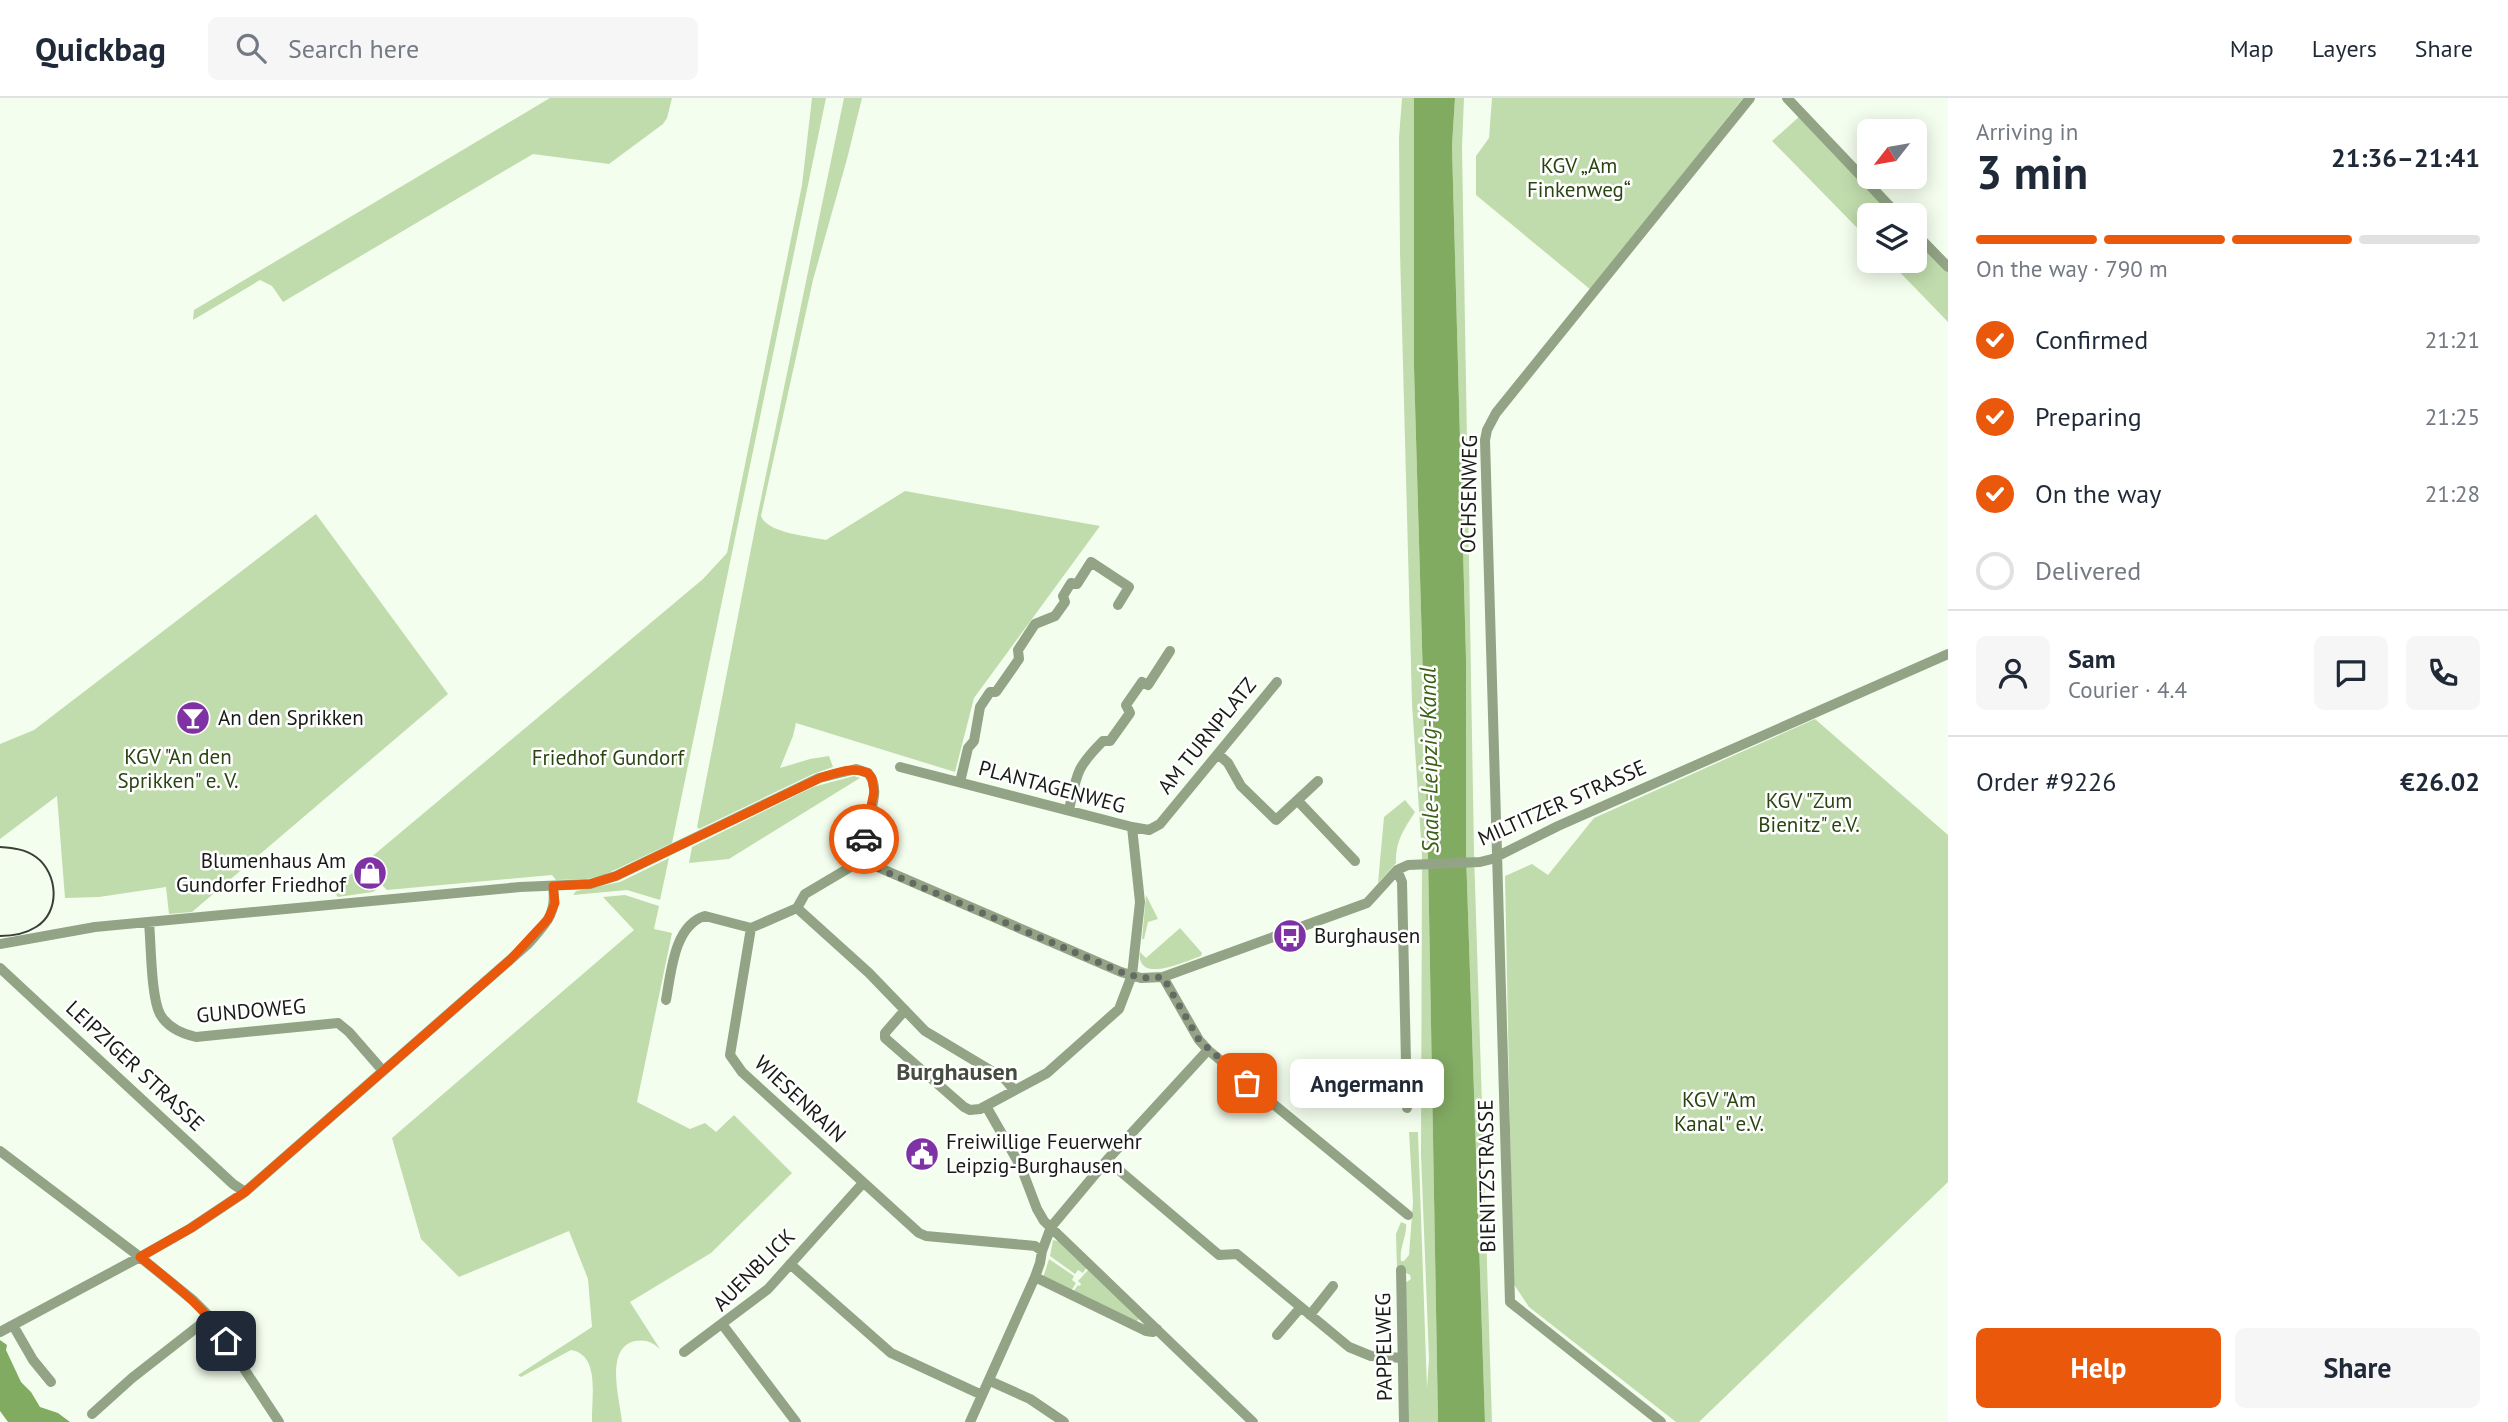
<!DOCTYPE html>
<html lang="en">
<head>
<meta charset="utf-8">
<style>
  body { margin:0; font-family:"PT Sans",sans-serif; background:#f6f6f7; color:#1f2937; height:100vh; display:flex; flex-direction:column; font-size:26px; white-space:nowrap }
  * { box-sizing:border-box; margin:0 }
  p { font-size:23px; color:#747a83 }
  .icon { flex:none; width:38px; height:38px; fill:none; stroke:currentColor; stroke-width:2; stroke-linecap:round; stroke-linejoin:round }
  .map { position:relative; flex:1; overflow:hidden }
  .panel { display:flex; flex-direction:column; background:#fff; width:560px }
  .panel>* { flex:none }
  .needle { width:46px; rotate:239deg }
  .fabs { position:absolute; left:1857px; top:21px; display:grid; gap:14px }
  .fabs a { display:grid; place-items:center; width:70px; height:70px; border-radius:10px; background:#fff; box-shadow:0 4px 18px #0003; font-size:35px }
  .pin { position:absolute; display:grid; place-items:center; width:60px; height:60px; color:#fff; margin:-30px; border-radius:14px; box-shadow:0 4px 10px #0006 }
  .courier { position:absolute; display:grid; place-items:center; width:70px; height:70px; margin:-35px; border:5px solid #ea580c; border-radius:50%; background:#fff; color:#222; box-shadow:0 2px 9px #0007 }
  .bubble { position:absolute; height:49px; border-radius:10px; background:#fff; box-shadow:0 4px 18px #0003; font-size:23px; font-weight:700; line-height:49px; text-align:center }
  .overview em { font-style:normal; font-weight:700 }
  .overview div { display:flex; flex-direction:column-reverse }
  .overview { display:flex; align-items:center; justify-content:space-between; height:119px; padding:0 28px }
  h1 { font-size:46px; font-weight:700; line-height:52px }
  .bar { display:grid; grid-template-columns:repeat(4,1fr); gap:10px 7px; align-content:center; height:84px; padding:0 28px }
  .bar i { height:9px; border-radius:5px; background:#e0e1e3 }
  .bar .on { background:#ea580c }
  .bar p { grid-column:span 4 }
  .line { display:flex; align-items:center; gap:18px; padding:0 28px; border-top:2px solid #e0e1e3 }
  .line div { flex:1 }
  .round { display:grid; place-items:center; flex:none; width:74px; height:74px; border-radius:10px; background:#f6f6f7 }
  ol { padding:0 28px; list-style:none }
  li { display:flex; align-items:center; gap:21px; height:77px }
  li p { margin-inline-start:auto }
  li .icon { padding:7px; border-radius:50%; background:#ea580c; color:#fff; stroke-width:4 }
  li:last-child { color:#747a83 }
  li i { width:38px; height:38px; border:4px solid #e0e1e3; border-radius:50% }
  .button { display:flex; gap:14px; margin-top:auto; padding:14px 28px }
  .button a { flex:1; height:80px; border-radius:10px; background:#ea580c; color:#fff; font-size:28px; font-weight:700; line-height:80px; text-align:center }
  .button a+a { background:#f6f6f7; color:#1f2937 }
  header { display:flex; align-items:center; gap:42px; box-sizing:border-box; height:98px; padding:0 35px; background:#fff; border-bottom:2px solid #e0e1e3 }
  header strong { font-size:33px }
  nav { display:flex; gap:38px; margin-inline-start:auto; font-size:24px }
  .search { width:490px; height:63px; background:#f6f6f7; display:flex; align-items:center; gap:18px; box-sizing:border-box; padding:0 24px; border-radius:10px; color:#747a83; font-size:26px }
  main { display:flex; flex:1; min-height:0 }
  .map>svg:first-child { display:block }
  .green { fill:#c0dcac }
  .water { fill:#82ab62 }
  .lines { fill:none; stroke-linecap:round; stroke-linejoin:round }
  .minor { stroke:#92a485; stroke-width:10 }
  .tram { stroke:#3a3e38; stroke-width:2 }
  .done { stroke:#656a62; stroke-width:7; stroke-dasharray:0 12.6 }
  .route { stroke:#ea580c; stroke-width:9 }
  .labels { text-anchor:middle; stroke-width:5; stroke-linejoin:round; paint-order:stroke }
  .park-label { font-size:21px; fill:#2b4512; stroke:#fff }
  .street-label { font-size:21px; fill:#181b16; stroke:#fff }
  .poi-label { font-size:21px; fill:#181b16; stroke:#fff; text-anchor:start }
  .water-label { font-size:23px; font-style:italic; fill:#3b6115; stroke:#fff }
  .quarter-label { font-size:24px; font-weight:bold; fill:#454d40; stroke:#fff }
</style>
</head>
<body>
<header>
<strong>Quickbag</strong>
<div class="search"><svg class="icon" aria-label="search" viewBox="0 0 24 24"><circle cx="10" cy="10" r="6"/><path d="M15 15l6 6"/></svg>Search here</div>
<nav><a>Map</a><a>Layers</a><a>Share</a></nav>
</header>
<main>
<div class="map">
<svg width="1948" height="1324" viewBox="0 0 1948 1324">
  <rect width="100%" height="100%" fill="#f4feee"/>
  <path class="green" d="M550 0H672L667 20 663 26 609 66 533 56 283 204 272 188 260 182 193 222 194 212Z
    M812 0H826L672 745 604 777 587 781 556 782 552 777 387 792 382 787 373 794 338 799 332 792 703 481 727 455 802 87Z
    M844 0H862L847 61 813 182 761 418C767 435 809 438 826 442L905 393 1100 428 974 600 955 674 796 625 793 638 780 670 810 661 829 658 833 669 813 676 699 731 697 729 757 420Z
    M1402 0H1414V270L1428 756 1438 1324H1408L1405 1185 1411 1181 1410 1177 1397 1170 1396 1136 1401 1124 1406 1126C1407 1138 1399 1150 1401 1163H1404L1409 1157 1413 1104 1409 1034H1418L1427 1290 1429 1261 1421 1056 1422 757 1412 606 1400 154 1399 40Z
    M1455 0H1464L1462 49 1474 755 1492 1324H1485L1466 755V560L1452 48Z
    M1492 0H1743L1591 192 1476 97V58L1489 40Z
    M1800 18 1894 117H1869V142L1772 43Z
    M1915 138 1948 174V224L1889 163H1914Z
    M316 416 448 596 192 814 169 816 166 789 99 799 65 800 57 698 0 741V646L34 632Z
    M1815 621 1948 737V1084L1699 1324H1676L1529 1209 1513 1185 1505 778 1532 766 1548 777 1594 720Z
    M854 678 860 680 729 761 689 765 692 749 813 689Z
    M1405 702 1415 714C1404 731 1395 744 1396 765L1378 785 1384 719Z
    M669 760 660 802 627 792 573 797 576 793 620 784Z
    M625 797 659 808 654 831 672 835 637 1004 690 1031 705 1025 716 1034 734 1017 792 1075 711 1155 630 1204 660 1251C653 1244 645 1241 635 1243 604 1250 620 1302 622 1324H592C591 1301 601 1257 571 1252L521 1279 518 1277 592 1229 588 1181 569 1133 459 1179 421 1141 392 1040 634 832 603 799Z
    M1146 797 1158 821 1148 824 1144 841H1142Z
    M1180 830 1202 855 1201 858C1186 863 1136 887 1140 854L1146 860Z
    M1053 1142 1062 1144 1087 1169 1083 1175 1078 1172 1075 1176 1050 1158Z
    M1049 1161 1074 1178 1072 1182 1076 1185 1071 1193 1043 1180Z
    M1089 1171 1139 1221 1136 1224 1073 1194 1078 1187 1080 1188 1081 1186 1078 1183Z"/>
  <path class="water" d="M1414 0H1455L1452 48 1466 560V755L1485 1324H1438L1428 756 1414 270Z
    M0 1242 7 1247 6 1252 21 1284 31 1294 40 1309 58 1315 70 1324H8L0 1313Z"/>
  <g class="lines">
    <path class="minor" d="M1787 0 1898 117
      M1914 134 1948 169
      M1218 656 1228 665 1241 688 1276 722 1318 683
      M900 669 1132 729 1140 804 1132 877 1119 911 1047 975 980 1011 970 1012 964 1009 885 940V935L905 912
      M960 684 968 650 974 643 980 609 990 594H996L1019 561 1018 552 1035 526 1055 518 1065 504 1063 498 1071 485 1077 486 1091 464 1129 489 1118 507
      M1298 703 1355 763
      M1069 712C1077 675 1076 670 1103 643H1110L1130 615 1126 607 1142 584 1148 587 1170 553
      M1132 729 1149 732 1160 726 1277 584
      M864 761 805 796 797 810 751 830 730 957 742 974 919 1135 926 1138 1025 1147 1035 1148 1042 1153
      M1397 772 1402 784 1407 1010
      M797 810 869 875 925 933 1005 981 1014 992
      M149 824C151 846 151 899 160 916 167 929 183 936 196 939L338 925 349 934 383 973
      M0 846 95 829 520 789 590 786 616 778 819 680 856 671 868 675C889 700 849 742 866 764L1121 874 1141 880 1163 879 1367 805 1397 772 1408 767 1480 764 1492 761 1558 728 1948 556
      M0 870 233 1086 245 1094
      M1163 879 1199 942 1208 952 1408 1117
      M666 902C671 875 674 827 705 818L751 830
      M986 1008 1021 1069 1037 1111 1044 1123 1253 1324
      M0 1053 140 1159 194 1203 210 1219 279 1324
      M1107 1062 1219 1157 1237 1156 1349 1249 1371 1258 1403 1260
      M790 1166 891 1255 982 1297
      M1401 1172 1404 1324
      M1035 1179 1146 1233 1153 1234 1157 1231
      M1310 1217 1333 1188
      M722 1226 796 1324
      M14 1229 33 1262 51 1284
      M0 1234 140 1159 191 1130 245 1094 528 846C546 825 557 817 553 788
      M1277 1237 1301 1209
      M684 1254 768 1191 863 1085
      M990 1283 1030 1301 1064 1324
      M92 1316 132 1280 210 1219
      M970 1324 1035 1179 1040 1165 1042 1153 1051 1129 1107 1062 1208 952
      M1661 1324 1510 1204 1485 342 1487 332 1496 315 1750 0"/>
    <path class="tram" d="M0 749C13 750 25 751 36 759 58 775 61 814 36 829 25 836 13 838 0 838"/>
  </g>
  <g class="lines">
    <path class="done" d="M864 741 862 757 870 767 1121 874 1141 880 1163 879 1199 942 1247 985"/>
    <path class="route" d="M226 1243C202 1206 173 1186 140 1159L191 1130 245 1094 510 862 548 821 555 805 553 788 590 786 616 778 820 680C836 675 851 668 868 675L872 680 874 694 864 741"/>
  </g>
  <defs>
    <g id="bar-disc" transform="scale(1.75)"><circle r="9.5" fill="#7e32a3" stroke="#fff"/><path d="M-6-5H6L.8 .8V4.5H3.5V6h-7V4.5H-.8V.8Z" fill="#fff"/></g>
    <g id="shop-disc" transform="scale(1.75)"><circle r="9.5" fill="#7e32a3" stroke="#fff"/><path d="M-5-2.5h2.3a2.7 3.5 0 0 1 5.4 0H5L5.5 6h-11ZM-1.5-2.5h3a1.5 2.3 0 0 0-3 0Z" fill="#fff"/></g>
    <g id="bus-disc" transform="scale(1.75)"><circle r="9.5" fill="#7e32a3" stroke="#fff"/><path d="M-5-6H5V4H4V6H2V4H-2V6H-4V4H-5ZM-3.5-4V0h7V-4ZM-3.5 1.2v1.5H-2V1.2ZM2 1.2v1.5H3.5V1.2Z" fill="#fff"/></g>
    <g id="civic-disc" transform="scale(1.75)"><circle r="9.5" fill="#7e32a3" stroke="#fff"/><path d="M-.6-6.5H3V-4.5H.6V-3L4-1V1h2V6H-6V1h2V-1L-.6-3ZM-1.2 2.5V6h2.4V2.5Z" fill="#fff"/></g>
  </defs>
  <g fill-rule="evenodd">
    <use href="#bar-disc" x="193" y="620"/>
    <use href="#shop-disc" x="370" y="775"/>
    <use href="#bus-disc" x="1290" y="838"/>
    <use href="#civic-disc" x="922" y="1056"/>
  </g>
  <g class="labels">
    <g class="park-label">
      <text x="1579" y="75">KGV „Am<tspan x="1579" dy="24">Finkenweg“</tspan></text>
      <text x="178" y="666">KGV "An den<tspan x="178" dy="24">Sprikken" e. V.</tspan></text>
      <text x="608" y="667">Friedhof Gundorf</text>
      <text x="1809" y="710">KGV "Zum<tspan x="1809" dy="24">Bienitz" e.V.</tspan></text>
      <text x="1719" y="1009">KGV "Am<tspan x="1719" dy="24">Kanal" e.V.</tspan></text>
    </g>
    <g class="street-label">
      <text transform="translate(1469 396) rotate(-89)" y="7">OCHSENWEG</text>
      <text transform="translate(1207 638) rotate(-51)" y="7">AM TURNPLATZ</text>
      <text transform="translate(1052 689) rotate(15)" y="7">PLANTAGENWEG</text>
      <text transform="translate(1562 705) rotate(-24)" y="7">MILTITZER STRASSE</text>
      <text transform="translate(251 913) rotate(-5)" y="7">GUNDOWEG</text>
      <text transform="translate(135 968) rotate(43)" y="7">LEIPZIGER STRASSE</text>
      <text transform="translate(800 1001) rotate(43)" y="7">WIESENRAIN</text>
      <text transform="translate(1487 1078) rotate(-91)" y="7">BIENITZSTRASSE</text>
      <text transform="translate(754 1172) rotate(-45)" y="7">AUENBLICK</text>
      <text transform="translate(1384 1249) rotate(-91)" y="7">PAPPELWEG</text>
    </g>
    <g class="poi-label">
      <text x="218" y="627">An den Sprikken</text>
      <text x="346" y="770" text-anchor="end">Blumenhaus Am<tspan x="346" dy="24">Gundorfer Friedhof</tspan></text>
      <text x="1314" y="845">Burghausen</text>
      <text x="946" y="1051">Freiwillige Feuerwehr<tspan x="946" dy="24">Leipzig-Burghausen</tspan></text>
    </g>
    <g class="water-label">
      <text transform="translate(1429 662) rotate(-91)" y="8">Saale-Leipzig-Kanal</text>
    </g>
    <g class="quarter-label">
      <text x="957" y="982">Burghausen</text>
    </g>
  </g>
</svg>
<div class="fabs">
<a><svg class="needle" viewBox="-14 -14 28 28"><path d="M0-13l5 13h-10z" fill="#e53935"/><path d="M0 13l5-13h-10z" fill="#747a83"/></svg></a>
<a><svg class="icon" aria-label="layers" viewBox="0 0 24 24"><path d="M12 4l9 5-9 5-9-5zM3 14l9 5 9-5"/></svg></a>
</div>
<div class="pin" style="left:1247px;top:985px;background:#ea580c"><svg class="icon" aria-label="bag" viewBox="0 0 24 24"><path d="M5 8h14l-1 12H6zM9 8a3 3 0 0 1 6 0"/></svg></div>
<div class="pin" style="left:226px;top:1243px;background:#1f2937"><svg class="icon" aria-label="home" viewBox="0 0 24 24"><path d="M3 11l9-7 9 7M6 9v11h12V9"/></svg></div>
<div class="courier" style="left:864px;top:741px"><svg class="icon" aria-label="car" viewBox="0 0 24 24"><path d="M5 17H2v-5l4-1 3-4h7l3 4 3 1v5h-3M9 17h6M6 11h13"/><circle cx="7" cy="17" r="2"/><circle cx="17" cy="17" r="2"/></svg></div>
<div class="bubble" style="left:1290px;top:961px;width:154px">Angermann</div>
</div>
<section class="panel">
<div class="overview"><div><h1>3 min</h1><p>Arriving in</p></div><em>21:36–21:41</em></div>
<div class="bar"><i class="on"></i><i class="on"></i><i class="on"></i><i></i><p>On the way · 790 m</p></div>
<ol>
<li><svg class="icon" aria-label="check" viewBox="0 0 24 24"><path d="M5 12l5 5 9-10"/></svg>Confirmed<p>21:21</p></li>
<li><svg class="icon" aria-label="check" viewBox="0 0 24 24"><path d="M5 12l5 5 9-10"/></svg>Preparing<p>21:25</p></li>
<li><svg class="icon" aria-label="check" viewBox="0 0 24 24"><path d="M5 12l5 5 9-10"/></svg>On the way<p>21:28</p></li>
<li><i></i>Delivered</li>
</ol>
<div class="line" style="height:126px"><a class="round"><svg class="icon" aria-label="person" viewBox="0 0 24 24"><circle cx="12" cy="8" r="4"/><path d="M4 21q1-7 8-7t8 7"/></svg></a><div><b>Sam</b><p>Courier · 4.4</p></div><a class="round"><svg class="icon" aria-label="chat" viewBox="0 0 24 24"><path d="M4 5h16v11H9l-5 4z"/></svg></a><a class="round"><svg class="icon" aria-label="phone" viewBox="0 0 24 24"><path d="M5 4h4l2 5-3 2q2 4 5 5l2-3 5 2v4C11 20 4 13 5 4z"/></svg></a></div>
<div class="line" style="height:91px"><div>Order #9226</div><b>€26.02</b></div>
<div class="button"><a>Help</a><a>Share</a></div>
</section>
</main>
</body>
</html>
